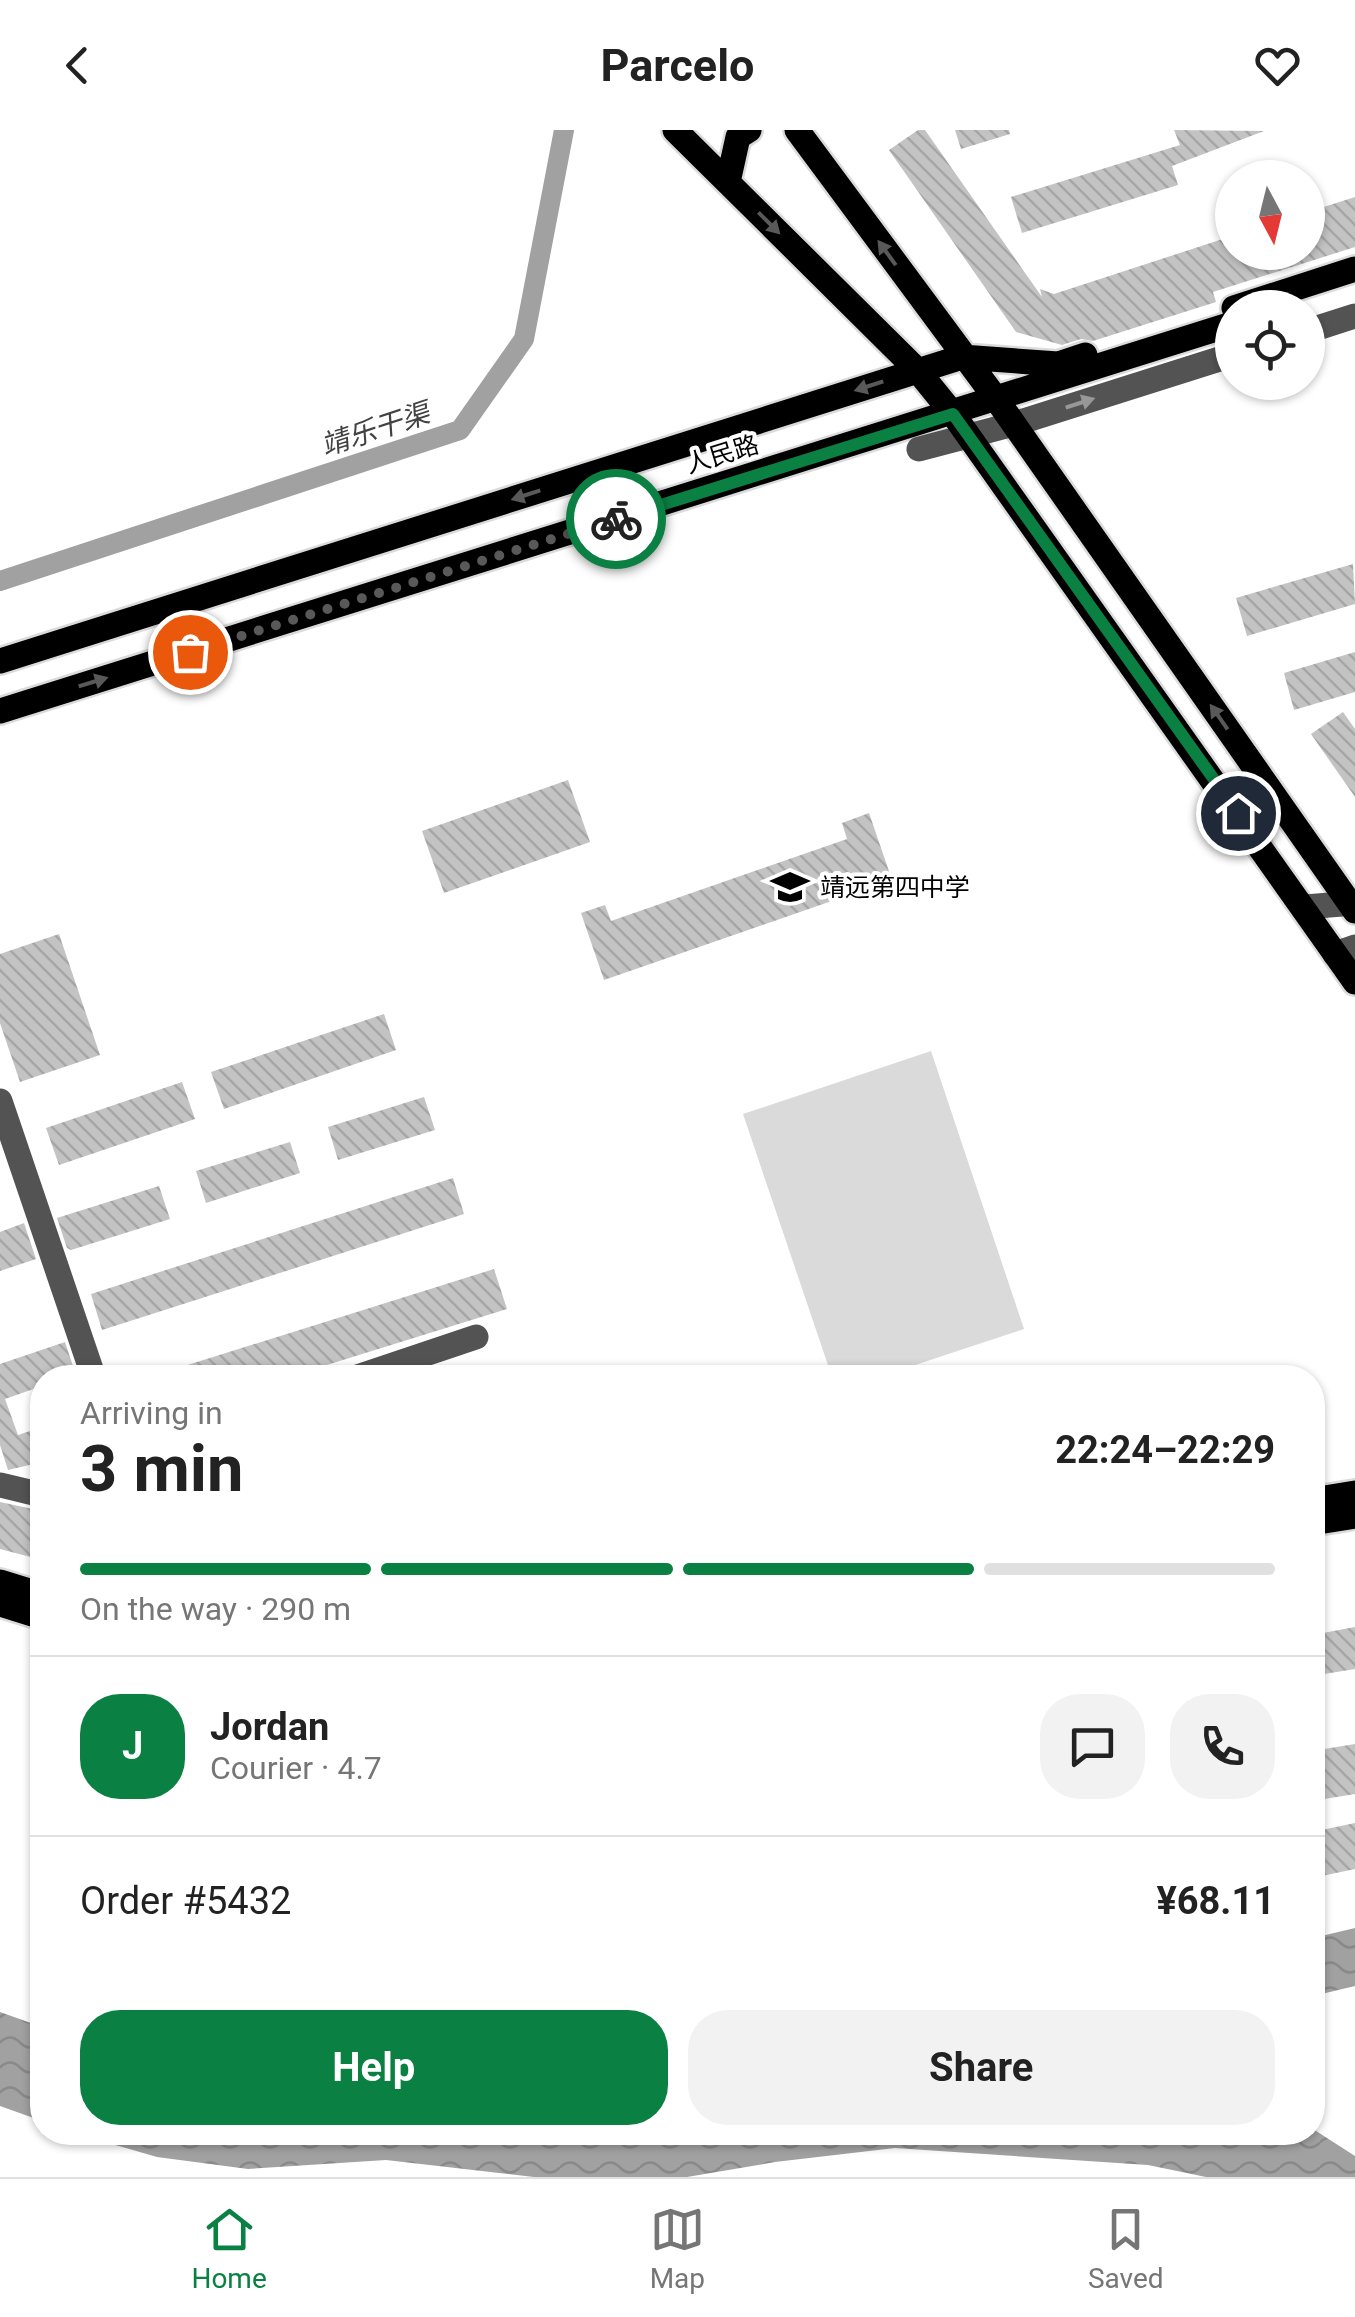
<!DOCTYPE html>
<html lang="en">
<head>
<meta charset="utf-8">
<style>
  body { margin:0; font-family:Roboto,"Noto Sans SC",sans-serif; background:#f2f2f2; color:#222; height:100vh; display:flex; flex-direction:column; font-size:38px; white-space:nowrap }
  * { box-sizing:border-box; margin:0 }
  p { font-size:32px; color:#767676 }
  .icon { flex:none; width:55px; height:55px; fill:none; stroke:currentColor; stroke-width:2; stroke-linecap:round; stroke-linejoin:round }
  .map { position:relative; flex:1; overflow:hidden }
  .sheet { position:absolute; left:30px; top:1235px; width:1295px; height:780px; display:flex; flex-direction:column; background:#fff; border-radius:40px; box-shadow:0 2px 8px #0004 }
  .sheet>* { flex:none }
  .needle { width:65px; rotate:173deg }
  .fabs { position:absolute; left:1215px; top:30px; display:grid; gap:20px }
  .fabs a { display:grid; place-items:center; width:110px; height:110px; border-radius:50%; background:#fff; box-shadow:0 2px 8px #0004; font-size:50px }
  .pin { position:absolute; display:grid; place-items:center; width:85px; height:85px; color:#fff; margin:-42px; border:5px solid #fff; border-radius:50%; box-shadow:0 2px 10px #0007 }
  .courier { position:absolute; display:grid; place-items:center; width:100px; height:100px; margin:-50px; border:8px solid #0b8043; border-radius:50%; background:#fff; color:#222; box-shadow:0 2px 12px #0007 }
  .overview em { font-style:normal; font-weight:700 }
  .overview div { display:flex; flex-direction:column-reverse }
  .overview { display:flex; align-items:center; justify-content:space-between; height:170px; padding:0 50px }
  h1 { font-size:65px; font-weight:700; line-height:75px }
  .bar { display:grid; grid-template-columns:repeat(4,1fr); gap:15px 10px; align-content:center; height:120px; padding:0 50px }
  .bar i { height:12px; border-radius:8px; background:#e0e0e0 }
  .bar .selected { background:#0b8043 }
  .bar p { grid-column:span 4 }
  .line { display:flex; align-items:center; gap:25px; padding:0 50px; border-top:2px solid #e0e0e0 }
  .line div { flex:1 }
  .round { display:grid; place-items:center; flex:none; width:105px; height:105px; border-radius:40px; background:#f2f2f2 }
  .cta { display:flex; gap:20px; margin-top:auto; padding:20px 50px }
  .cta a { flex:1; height:115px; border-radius:40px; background:#0b8043; color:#fff; font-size:40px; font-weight:700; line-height:115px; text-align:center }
  .cta a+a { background:#f2f2f2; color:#222 }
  header { display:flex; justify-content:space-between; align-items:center; height:130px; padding:0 50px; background:#fff; font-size:45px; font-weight:700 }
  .tabs { display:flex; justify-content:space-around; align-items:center; height:140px; border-top:2px solid #e0e0e0; background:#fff; font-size:28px; color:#767676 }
  .tabs a { display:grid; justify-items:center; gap:5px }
  .tabs .selected { color:#0b8043 }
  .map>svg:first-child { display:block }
  .park { fill:#dadada }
  .water { fill:url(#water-waves) }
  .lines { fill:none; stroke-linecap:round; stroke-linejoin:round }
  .canal { stroke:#a1a1a1; stroke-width:20 }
  .building { fill:url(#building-back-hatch) }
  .major-casing { stroke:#dbdbdb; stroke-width:30 }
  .minor { stroke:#535353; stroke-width:25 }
  .major { stroke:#000; stroke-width:25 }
  .oneway { fill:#595959 }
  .oneway2 { fill:#989898 }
  .done { stroke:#595959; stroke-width:10; stroke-dasharray:0 18 }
  .route { stroke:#0b8043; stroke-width:12 }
  .labels { text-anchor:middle; stroke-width:8; stroke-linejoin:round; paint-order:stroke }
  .street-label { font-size:25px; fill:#000; stroke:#fff }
  .poi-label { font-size:25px; fill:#000; stroke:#fff; text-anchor:start }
  .water-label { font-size:28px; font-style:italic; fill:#424242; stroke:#fff }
</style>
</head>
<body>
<header><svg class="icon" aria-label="back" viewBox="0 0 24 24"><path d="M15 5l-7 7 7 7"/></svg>Parcelo<svg class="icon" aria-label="heart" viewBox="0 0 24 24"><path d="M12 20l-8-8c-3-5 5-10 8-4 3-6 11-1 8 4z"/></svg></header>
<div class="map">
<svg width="1355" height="2047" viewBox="0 0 1355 2047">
  <defs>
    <pattern id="water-waves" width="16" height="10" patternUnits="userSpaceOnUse" patternTransform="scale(2.5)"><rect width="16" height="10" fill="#a1a1a1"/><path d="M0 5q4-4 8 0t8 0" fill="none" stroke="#898989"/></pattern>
    <pattern id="building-back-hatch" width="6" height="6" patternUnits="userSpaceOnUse" patternTransform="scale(2.5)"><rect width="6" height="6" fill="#c3c3c3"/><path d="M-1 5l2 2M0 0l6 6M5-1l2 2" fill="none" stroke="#a6a6a6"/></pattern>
  </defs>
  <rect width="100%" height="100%" fill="#fff"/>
  <path class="park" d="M931 921 1024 1199 879 1247H832L743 984Z"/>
  <path class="water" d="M1355 1798V1856L1313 1866V1808Z
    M0 1882 42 1897V1991L0 1976Z
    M1313 1999 1355 2026V2047H1206L1148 2035 895 2018 775 2032 687 2047H534L386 2030 248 2039 157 2027 74 2003 1312 2002Z"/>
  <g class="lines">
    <path class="canal" d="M0 451 460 300 524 209 564 0"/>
  </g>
  <path class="building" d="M918 0H925L1042 167 1040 159 1054 164 1232 106V122H1308V82L1355 67V117L1213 162 1216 172 1093 211 1081 209 1062 215 1016 202 889 20Z
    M955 0H1009L1010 4 961 19Z
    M1174 0 1264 1 1172 36 1178 55 1022 103 1011 67 1180 15Z
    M1353 434 1355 474 1247 506 1236 468Z
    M1355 522V562L1294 580 1284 543Z
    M1343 582 1355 599V667L1311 604Z
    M568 650 590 712 444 763 422 701Z
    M869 683 892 750 604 850 581 783 605 775 611 791 847 709 842 693Z
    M59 804 100 925 20 952 0 893V824Z
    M384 884 396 920 224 979 211 942Z
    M182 952 195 989 59 1035 46 998Z
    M424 967 435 1000 338 1030 328 997Z
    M290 1012 300 1043 206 1073 196 1041Z
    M453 1048 464 1084 102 1200 91 1164Z
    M159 1056 170 1089 71 1120 67 1118 57 1088Z
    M24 1093 36 1129 0 1141V1102Z
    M494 1139 507 1179 285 1248H159V1244Z
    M65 1212 76 1245 42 1248V1256L5 1269 18 1305 42 1297V1332L8 1340 0 1315V1234Z
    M0 1372 42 1381V1430L0 1419Z
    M1355 1497V1539L1312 1546V1505Z
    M1355 1614V1664L1312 1671V1621Z
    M1355 1693V1739L1312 1748V1702Z"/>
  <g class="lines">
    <g class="major-casing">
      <path id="major" d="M675 0 918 241 953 284 1355 852
        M797 0 997 270 1355 781
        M728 52 738 7 749 0
        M1234 178 1355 139
        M0 531 962 227 1058 234 1085 225
        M0 581 1232 194
        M1312 1370 1355 1363
        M1312 1393 1355 1386
        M0 1452 42 1465
        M0 1474 42 1487"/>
    </g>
    <path class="minor" d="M1308 201 1355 186
      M919 319 1014 294 1232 225
      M1305 777 1355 773
      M1335 824 1355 817
      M0 971 94 1248
      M354 1248 476 1207
      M0 1355 42 1365"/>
    <use href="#major" class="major"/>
  </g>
  <defs><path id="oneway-solid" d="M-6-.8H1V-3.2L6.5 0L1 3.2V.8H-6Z" transform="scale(2.5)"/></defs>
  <g class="oneway">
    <use href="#oneway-solid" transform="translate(769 93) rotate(45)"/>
    <use href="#oneway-solid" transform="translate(887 123) rotate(-126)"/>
    <use href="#oneway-solid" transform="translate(869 256) rotate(162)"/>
    <use href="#oneway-solid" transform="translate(526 365) rotate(162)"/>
    <use href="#oneway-solid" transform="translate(93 552) rotate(-17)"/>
    <use href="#oneway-solid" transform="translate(1219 587) rotate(-125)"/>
  </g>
  <use class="oneway2" href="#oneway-solid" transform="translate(1080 273) rotate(-18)"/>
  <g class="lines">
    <path class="done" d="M190 522 616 389"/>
    <path class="route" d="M616 389 953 284 1238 683"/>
  </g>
  <defs>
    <g id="school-bare" transform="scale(3)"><path d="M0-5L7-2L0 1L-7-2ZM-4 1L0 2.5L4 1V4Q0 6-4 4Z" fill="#000" stroke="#fff" stroke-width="2.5" paint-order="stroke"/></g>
  </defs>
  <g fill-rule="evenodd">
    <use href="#school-bare" x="790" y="757"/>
  </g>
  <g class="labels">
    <g class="street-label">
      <text transform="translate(722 324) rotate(-17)" y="9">人民路</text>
    </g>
    <g class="poi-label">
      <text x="820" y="766">靖远第四中学</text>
    </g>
    <g class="water-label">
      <text transform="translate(375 299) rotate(-18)" y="10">靖乐干渠</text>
    </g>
  </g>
</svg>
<div class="fabs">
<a><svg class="needle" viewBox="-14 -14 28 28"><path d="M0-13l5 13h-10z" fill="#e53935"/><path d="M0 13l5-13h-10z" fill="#767676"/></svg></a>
<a><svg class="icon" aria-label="locate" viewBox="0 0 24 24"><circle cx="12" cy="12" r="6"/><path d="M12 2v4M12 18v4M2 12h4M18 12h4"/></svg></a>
</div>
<div class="pin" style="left:190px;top:522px;background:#ea580c"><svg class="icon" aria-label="bag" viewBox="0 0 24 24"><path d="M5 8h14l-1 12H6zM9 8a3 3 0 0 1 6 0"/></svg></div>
<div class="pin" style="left:1238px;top:683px;background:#1f2937"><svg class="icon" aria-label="home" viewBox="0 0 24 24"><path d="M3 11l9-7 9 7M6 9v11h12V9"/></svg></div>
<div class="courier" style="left:616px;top:389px"><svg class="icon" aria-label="bike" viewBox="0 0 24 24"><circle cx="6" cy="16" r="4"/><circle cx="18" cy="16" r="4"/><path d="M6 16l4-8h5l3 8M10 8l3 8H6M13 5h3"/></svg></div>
<section class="sheet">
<div class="overview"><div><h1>3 min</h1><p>Arriving in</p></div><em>22:24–22:29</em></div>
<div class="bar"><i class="selected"></i><i class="selected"></i><i class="selected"></i><i></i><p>On the way · 290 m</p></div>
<div class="line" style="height:180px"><b class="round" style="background:#0b8043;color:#fff">J</b><div><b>Jordan</b><p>Courier · 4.7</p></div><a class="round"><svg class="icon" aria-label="chat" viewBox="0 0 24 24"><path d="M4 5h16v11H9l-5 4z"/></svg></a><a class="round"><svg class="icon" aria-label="phone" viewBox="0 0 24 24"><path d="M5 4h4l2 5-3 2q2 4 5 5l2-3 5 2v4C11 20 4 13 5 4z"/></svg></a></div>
<div class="line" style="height:130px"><div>Order #5432</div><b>¥68.11</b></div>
<div class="cta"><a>Help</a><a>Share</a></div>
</section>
</div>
<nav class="tabs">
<a class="selected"><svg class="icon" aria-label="home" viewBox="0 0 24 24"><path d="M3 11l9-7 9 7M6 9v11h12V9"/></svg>Home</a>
<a><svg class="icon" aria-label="map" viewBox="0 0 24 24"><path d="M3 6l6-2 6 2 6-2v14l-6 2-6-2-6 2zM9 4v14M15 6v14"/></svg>Map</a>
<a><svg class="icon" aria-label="saved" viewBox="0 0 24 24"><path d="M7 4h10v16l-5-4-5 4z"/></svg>Saved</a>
</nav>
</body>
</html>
